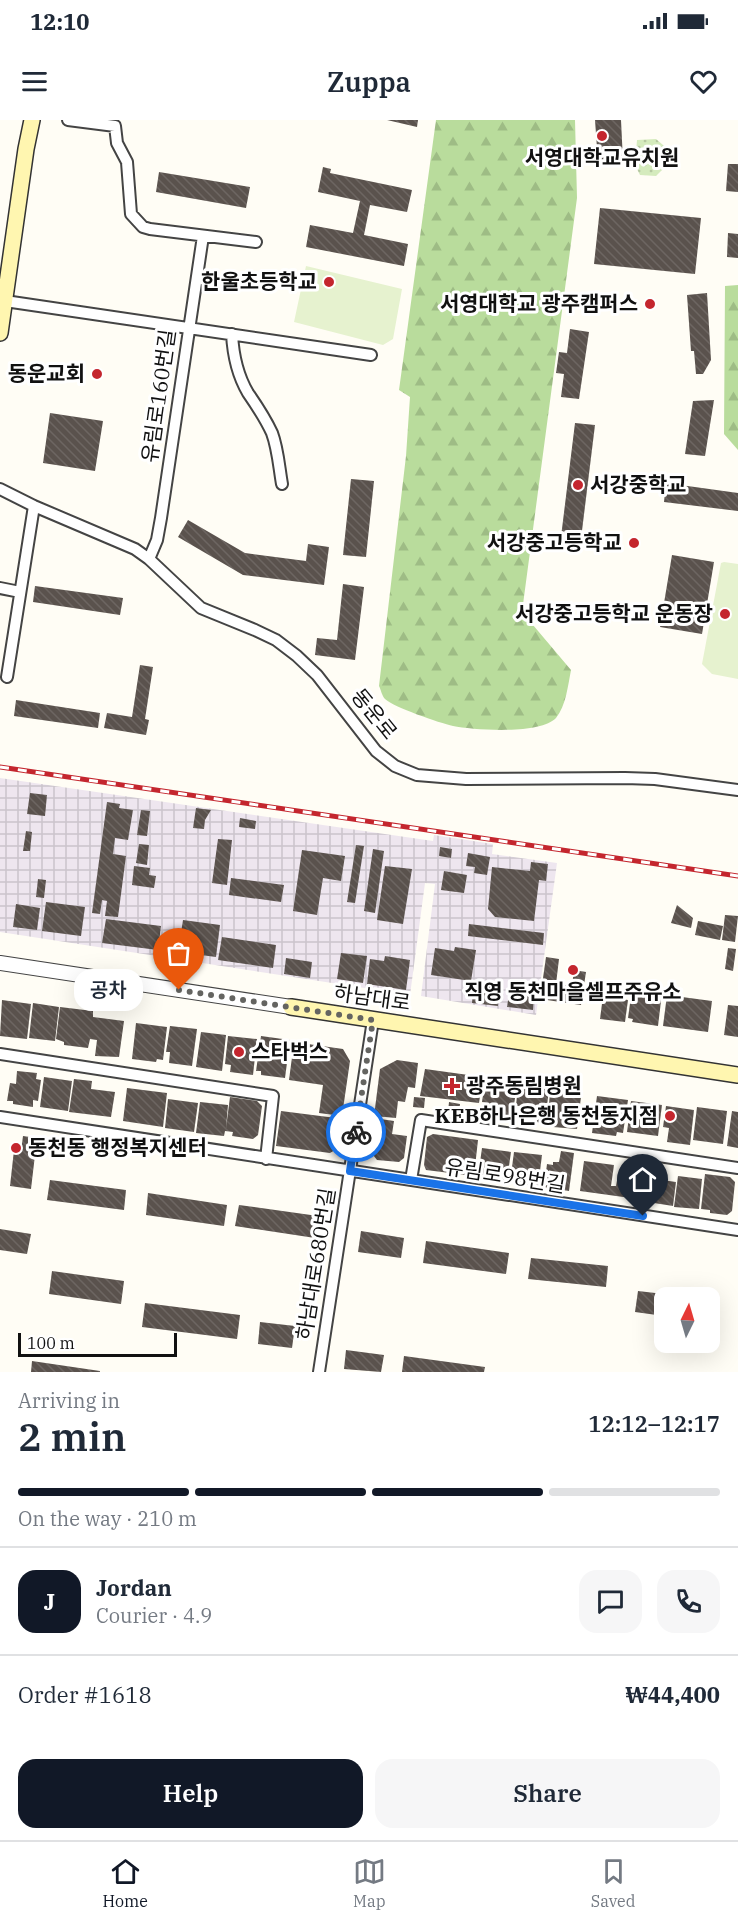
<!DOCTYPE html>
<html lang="en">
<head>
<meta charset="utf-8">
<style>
  body { margin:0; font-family:"IBM Plex Serif","Noto Sans KR",serif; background:#f6f6f7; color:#1f2937; height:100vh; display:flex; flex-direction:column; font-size:22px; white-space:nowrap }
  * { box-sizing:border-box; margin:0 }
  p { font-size:20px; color:#747a83 }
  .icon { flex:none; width:33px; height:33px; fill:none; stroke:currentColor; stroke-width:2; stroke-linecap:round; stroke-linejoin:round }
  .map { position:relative; height:1252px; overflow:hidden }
  .sheet { display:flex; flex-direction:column; background:#fff; flex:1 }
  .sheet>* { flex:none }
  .needle { width:39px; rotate:5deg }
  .tools { position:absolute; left:654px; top:1167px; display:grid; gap:12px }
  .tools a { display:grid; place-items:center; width:66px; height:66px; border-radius:12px; background:#fff; box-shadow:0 6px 24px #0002; font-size:30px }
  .scale { position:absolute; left:18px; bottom:15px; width:159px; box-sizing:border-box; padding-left:6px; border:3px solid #111; border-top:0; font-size:16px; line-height:21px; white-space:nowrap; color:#111; -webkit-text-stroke:4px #fff; paint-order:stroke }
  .pin { position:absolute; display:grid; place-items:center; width:51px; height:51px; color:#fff; margin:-62px -26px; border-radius:50% 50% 50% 0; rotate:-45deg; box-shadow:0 0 6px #0007 }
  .pin .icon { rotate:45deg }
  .courier { position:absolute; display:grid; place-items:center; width:60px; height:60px; margin:-30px; border:4px solid #1a73e8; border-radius:50%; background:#fff; color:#222; box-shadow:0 2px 8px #0007 }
  .bubble { position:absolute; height:42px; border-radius:18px; background:#fff; box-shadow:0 6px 24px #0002; font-size:20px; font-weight:600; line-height:42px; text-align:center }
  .summary em { font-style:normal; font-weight:600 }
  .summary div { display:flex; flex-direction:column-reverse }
  .summary { display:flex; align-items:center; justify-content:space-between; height:102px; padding:0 18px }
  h1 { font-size:39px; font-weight:600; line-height:45px }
  .bar { display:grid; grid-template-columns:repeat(4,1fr); gap:9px 6px; align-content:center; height:72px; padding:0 18px }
  .bar i { height:8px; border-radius:4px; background:#e0e1e3 }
  .bar .active { background:#111827 }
  .bar p { grid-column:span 4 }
  .line { display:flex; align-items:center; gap:15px; padding:0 18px; border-top:2px solid #e0e1e3 }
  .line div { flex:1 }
  .round { display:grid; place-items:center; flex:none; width:63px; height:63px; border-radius:18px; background:#f6f6f7 }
  .primary-button { display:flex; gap:12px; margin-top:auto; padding:12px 18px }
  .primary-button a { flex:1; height:69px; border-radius:18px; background:#111827; color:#fff; font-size:24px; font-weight:600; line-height:69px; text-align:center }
  .primary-button a+a { background:#f6f6f7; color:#1f2937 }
  .status { display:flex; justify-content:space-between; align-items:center; height:42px; padding:0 30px; background:#fff; direction:ltr }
  .status svg { height:16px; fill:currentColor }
  header { display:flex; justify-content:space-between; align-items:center; height:78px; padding:0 18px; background:#fff; font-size:27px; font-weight:600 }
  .dock { display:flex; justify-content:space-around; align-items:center; height:84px; border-top:2px solid #e0e1e3; background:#fff; font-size:16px; color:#747a83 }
  .dock a { display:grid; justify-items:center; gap:3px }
  .dock .active { color:#111827 }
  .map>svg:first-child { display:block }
  .industrial { fill:url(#industrial-grid) }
  .grass { fill:url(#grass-dots) }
  .forest { fill:url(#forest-firs) }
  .pitch { fill:#e6f2cf }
  .building { fill:url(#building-back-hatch) }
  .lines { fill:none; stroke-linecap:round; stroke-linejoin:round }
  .minor-casing { stroke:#444; stroke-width:14 }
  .tertiary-casing { stroke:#444; stroke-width:16 }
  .secondary-casing { stroke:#333; stroke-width:18 }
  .minor { stroke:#fff; stroke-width:10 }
  .tertiary { stroke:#fff; stroke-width:14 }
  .secondary { stroke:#fff6b0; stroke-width:15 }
  .rail-casing { stroke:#c4262e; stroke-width:5 }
  .rail { stroke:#fff; stroke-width:3; stroke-dasharray:9; stroke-linecap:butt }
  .done { stroke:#646461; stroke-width:6; stroke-dasharray:0 10.8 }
  .route { stroke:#1a73e8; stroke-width:8 }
  .poi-dot { fill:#c4262e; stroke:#fff; stroke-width:2 }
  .labels { text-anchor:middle; stroke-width:6; stroke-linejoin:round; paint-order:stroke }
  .poi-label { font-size:21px; font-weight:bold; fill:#111; stroke:#fff; text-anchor:end }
  .street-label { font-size:21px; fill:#111; stroke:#fff }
</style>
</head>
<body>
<div class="status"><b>12:10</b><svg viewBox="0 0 49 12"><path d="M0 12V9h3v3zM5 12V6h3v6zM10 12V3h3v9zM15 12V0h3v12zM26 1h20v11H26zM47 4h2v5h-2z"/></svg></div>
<header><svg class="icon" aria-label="menu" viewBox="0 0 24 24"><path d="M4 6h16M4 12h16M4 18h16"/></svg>Zuppa<svg class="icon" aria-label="heart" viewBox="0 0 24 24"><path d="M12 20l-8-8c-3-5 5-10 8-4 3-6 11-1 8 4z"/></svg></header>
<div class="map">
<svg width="738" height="1252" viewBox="0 0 738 1252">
  <defs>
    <pattern id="industrial-grid" width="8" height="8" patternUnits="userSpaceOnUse" patternTransform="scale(1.5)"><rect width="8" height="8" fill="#eee6ef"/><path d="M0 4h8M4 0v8" fill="none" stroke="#cbc4cc"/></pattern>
    <pattern id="grass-dots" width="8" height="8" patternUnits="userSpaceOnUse" patternTransform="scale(1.5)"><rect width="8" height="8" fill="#d5ebbd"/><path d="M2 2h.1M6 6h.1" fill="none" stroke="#b6c8a1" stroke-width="1.8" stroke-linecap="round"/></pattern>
    <pattern id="forest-firs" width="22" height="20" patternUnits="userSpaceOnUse" patternTransform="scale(1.5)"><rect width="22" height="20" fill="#b9dc9c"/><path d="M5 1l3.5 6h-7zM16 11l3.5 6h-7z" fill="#9ebc85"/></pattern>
    <pattern id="building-back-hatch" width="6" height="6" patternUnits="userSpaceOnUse" patternTransform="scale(1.5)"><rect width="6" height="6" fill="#5a524d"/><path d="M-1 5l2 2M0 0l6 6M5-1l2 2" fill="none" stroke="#6d6662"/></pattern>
  </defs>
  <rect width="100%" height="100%" fill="#fffdf5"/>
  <path class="industrial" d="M0 658 433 721 434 715 493 724 492 734 557 743 536 895 421 876 435 764 425 763 410 875 0 812Z"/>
  <path class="grass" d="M656 19 670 31V42L656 56 640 55 635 45 637 20Z"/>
  <path class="forest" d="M436 0H575L577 78 522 492 571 550C568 565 566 586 556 598 540 615 474 610 453 606 440 603 393 587 385 579 382 576 381 570 379 566L406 336 410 277 399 270Z
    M738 165V330L724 314 725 166Z"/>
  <path class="pitch" d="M306 146 402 169 393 219 383 225 294 202Z
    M724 442 738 444V559L712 554 702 544 721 443Z"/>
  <path class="building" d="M387 0H418L417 7Z
    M595 0H621L623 41 598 42Z
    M728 44H738V72L726 71Z
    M323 47 331 49 330 53 412 70 407 92 370 85 364 115 408 124 404 146 306 127 310 105 353 113 360 81 318 72Z
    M159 52 250 67 246 88 156 72Z
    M600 88 701 98 695 154 594 144Z
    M728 113 738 114V138L727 137Z
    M707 173 711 240 703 254H696L694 231H691L687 175Z
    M570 209 589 212 579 279 561 277 564 254 556 253 559 232 567 233Z
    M714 280 705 336 685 334 693 281Z
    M50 293 103 301 95 351 43 343Z
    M575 303 595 305 580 427 560 425Z
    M351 359 374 361 366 437 343 435Z
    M666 363 738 373V391L664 382Z
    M188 400 245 433 306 441 308 424 329 427 324 465 243 455 178 417Z
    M672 435 714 442 702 514 660 507Z
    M343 464 364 467 355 540 315 535 317 518 337 520Z
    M35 466 123 478 120 495 33 482Z
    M140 545 153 547 145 599 149 600 146 615 104 608 107 593 132 597Z
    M16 580 100 593 98 608 14 596Z
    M30 673 47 675 45 696 27 694Z
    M107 682 120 684 119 688 133 690 128 720 115 718 113 734 126 736 118 797 105 796 107 781 102 780 100 794 92 793Z
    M196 688 211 690 205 700 204 709 193 708Z
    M141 690 150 691 147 716 137 715Z
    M240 698 256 701 255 709 239 707Z
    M26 711 32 712 30 731H23Z
    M218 719 232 720 227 765 212 763Z
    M139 724 149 725 147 745 136 743Z
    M356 725 364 726 355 783 347 782Z
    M440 727 452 729 451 738 439 736Z
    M373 729 384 731 375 793 364 791Z
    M302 730 345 736 341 761 323 758 317 795 293 791Z
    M468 733 490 737 487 755 474 753 475 747 466 746Z
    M531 742 548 744 546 761 539 760 534 801 495 797 488 789 492 747 530 751Z
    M134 746 150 748 149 755 156 756 154 768 132 765Z
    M385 746 412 749 403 804 377 800Z
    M444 751 467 755 464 773 441 770Z
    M231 758 284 765 281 782 229 775Z
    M38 759 46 760 44 778 36 777Z
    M46 782 85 787 81 816 42 811Z
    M16 784 40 788 37 810 13 807Z
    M677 785 693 798 691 808 671 803Z
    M725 795 738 796 735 822 722 820Z
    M106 799 161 806 158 830 102 823Z
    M183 800 220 805 216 837 178 832Z
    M698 801 723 806 720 820 695 815Z
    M469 804 544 813 543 825 468 816Z
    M222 817 276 825 273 848 218 840Z
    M455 827 476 830 471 861 431 855 435 828 454 831Z
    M728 828 736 829 733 851 725 849Z
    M341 833 367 836 363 863 337 859Z
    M385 836 410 840 406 870 367 864 370 839 384 841Z
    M546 837 559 839 556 864 572 866 574 850 586 852 581 885 540 879Z
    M286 838 312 842 310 858 284 854Z
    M474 861 500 864 498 886 472 883Z
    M511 861 535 864 533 890 507 887Z
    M632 869 662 873 658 906 632 902 633 899 628 898Z
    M667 875 712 881 708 912 663 906Z
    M603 876 628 880 625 902 600 899Z
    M2 880 31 884 27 919 0 916Z
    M33 883 59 887 55 921 29 918Z
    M728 885 738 886V917L724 915Z
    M60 887 93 891V897L124 901 119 937 95 936 97 920 90 919 88 928 64 925V922L56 919Z
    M136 903 167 907 163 940 157 939 156 942 132 939Z
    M170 906 197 909 192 946 169 943 170 932H166Z
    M201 912 226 915 222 951 196 947Z
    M228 916 257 919 253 955 230 952 231 945 225 944Z
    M261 916 290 920 285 958 261 955V951H256Z
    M294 922 343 929 350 941 342 996 319 993 323 965 289 960Z
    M397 940 418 943 415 968 408 967 405 982 398 981 396 998 374 996 380 949Z
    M425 949 483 957 479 983 420 976Z
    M17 951 37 953 36 959 41 960 38 981 33 980V987L13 984V981H7L10 963 16 964Z
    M44 957 72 961 68 991 40 987Z
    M74 959 92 961 91 969 115 972 111 997 69 992Z
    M485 960 517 964 512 999 487 995 488 983 482 982Z
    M518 965 549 969 545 1003 518 1000 520 986H516Z
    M551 966 582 969 577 1009 553 1007 555 992 548 991Z
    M127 968 167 973 163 1007 123 1001Z
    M597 976 628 980 623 1013 617 1012 616 1016 592 1013Z
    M230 977 257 981 262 986 258 1015 253 1019 232 1016 233 1012 225 1011 224 1016 196 1013 200 982 228 985 226 1008Z
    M414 977 425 978 424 988 413 987Z
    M168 979 198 983 194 1012 165 1008Z
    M631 981 662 985 658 1016 627 1012Z
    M449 982 460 984 459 993 448 992Z
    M666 986 694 990 690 1025 667 1022 669 1008 663 1007Z
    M697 987 727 991 723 1024 693 1020Z
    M281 991 344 999 340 1027 330 1033 276 1026Z
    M732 991 738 992V1028L727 1026Z
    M374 998 394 1001 392 1014 407 1016 404 1038 399 1042 377 1040 370 1031Z
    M433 1014 478 1020 474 1056 426 1050 424 1045 427 1017Z
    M23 1016 37 1018 31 1069 10 1066 14 1030 21 1031Z
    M482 1028 511 1032 507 1060 478 1057Z
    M561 1031 574 1033 569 1071 510 1062 514 1032 542 1035 540 1051 546 1052 547 1044 553 1045V1042H559Z
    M584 1041 614 1045 611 1066H616L618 1055 626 1056 627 1049 648 1051 645 1080 580 1071Z
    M705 1054 730 1057 735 1062 732 1091 727 1095 710 1093V1090L701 1089Z
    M678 1056 702 1059 699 1089 674 1087Z
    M648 1058 676 1062 673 1086 654 1083V1077L646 1076Z
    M50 1060 126 1070 124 1090 47 1080Z
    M148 1073 227 1085 224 1106 146 1095Z
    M239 1085 318 1096 315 1118 235 1106Z
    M0 1109 31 1114 27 1134 0 1130Z
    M361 1111 404 1118 401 1138 358 1132Z
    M426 1121 509 1133 506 1154 423 1143Z
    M531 1138 608 1146 606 1167 528 1159Z
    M52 1151 124 1161 121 1184 49 1174Z
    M638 1171 681 1176V1178H664V1196L635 1192Z
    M710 1180 720 1181 717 1202 710 1201Z
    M145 1183 240 1195 237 1219 142 1207Z
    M260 1202 295 1206 292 1228 258 1224Z
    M346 1230 384 1235 381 1252 344 1249Z
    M404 1236 485 1247 484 1252H402Z
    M32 1241 100 1251V1252H31Z"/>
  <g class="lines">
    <g class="minor-casing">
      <path id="minor" d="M68 0 115 6 117 23 127 42 131 94 143 107 150 109 256 122
        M5 181 371 235
        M232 214C233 233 238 256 248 273 257 286 265 298 272 313 278 329 279 347 282 364
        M0 369 34 386 135 429 149 439 201 488 255 510 276 520 297 536 317 555 376 631 395 646 417 655 466 659 625 658 655 659 738 670
        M149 439 157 420 161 398 203 116
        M0 468 20 472
        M7 557 34 386
        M0 934 273 976 266 1039
        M0 997 738 1110
        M411 1060 421 1000 738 1048
        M319 1252 373 900"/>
    </g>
    <g class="tertiary-casing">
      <path id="tertiary" d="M0 843 291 887"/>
    </g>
    <g class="secondary-casing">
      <path id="secondary" d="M0 213 26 29 32 0
        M291 887 738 955"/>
    </g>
    <use href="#minor" class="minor"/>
    <use href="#tertiary" class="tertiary"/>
    <use href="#secondary" class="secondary"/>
    <g class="rail-casing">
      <path id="rail" d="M0 647 738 756"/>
    </g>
    <use href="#rail" class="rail"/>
  </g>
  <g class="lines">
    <path class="done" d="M179 870 373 900 356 1012"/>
    <path class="route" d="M356 1012 350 1051 643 1096"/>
  </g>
  <g class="poi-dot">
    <circle cx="602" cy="16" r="6"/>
    <circle cx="329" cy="162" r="6"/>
    <circle cx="650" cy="184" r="6"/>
    <circle cx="97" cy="254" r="6"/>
    <circle cx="578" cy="365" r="6"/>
    <circle cx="634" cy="423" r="6"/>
    <circle cx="725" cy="494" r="6"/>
    <circle cx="573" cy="850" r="6"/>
    <circle cx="239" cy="932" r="6"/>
    <path d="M449 957h6v6h6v6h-6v6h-6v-6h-6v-6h6z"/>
    <circle cx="670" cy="996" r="6"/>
    <circle cx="16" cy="1028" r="6"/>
  </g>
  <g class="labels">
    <g class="poi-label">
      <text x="602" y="45" text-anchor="middle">서영대학교유치원</text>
      <text x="317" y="169">한울초등학교</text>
      <text x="638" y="191">서영대학교 광주캠퍼스</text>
      <text x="85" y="261">동운교회</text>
      <text x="590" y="372" text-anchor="start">서강중학교</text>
      <text x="622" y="430">서강중고등학교</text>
      <text x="713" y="501">서강중고등학교 운동장</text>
      <text x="573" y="879" text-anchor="middle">직영 동천마을셀프주유소</text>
      <text x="251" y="939" text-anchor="start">스타벅스</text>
      <text x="466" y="973" text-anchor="start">광주동림병원</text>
      <text x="658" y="1003">KEB하나은행 동천동지점</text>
      <text x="28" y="1035" text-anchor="start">동천동 행정복지센터</text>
    </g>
    <g class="street-label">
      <text transform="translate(159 276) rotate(-82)" y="7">유림로160번길</text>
      <text transform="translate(374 594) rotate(51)" y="7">동운로</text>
      <text transform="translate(372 878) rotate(8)" y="7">하남대로</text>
      <text transform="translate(505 1056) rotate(9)" y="7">유림로98번길</text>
      <text transform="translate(316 1144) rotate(-81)" y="7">하남대로680번길</text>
    </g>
  </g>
</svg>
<div class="tools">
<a><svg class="needle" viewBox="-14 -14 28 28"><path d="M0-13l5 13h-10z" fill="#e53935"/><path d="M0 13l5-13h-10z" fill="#747a83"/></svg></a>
</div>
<div class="scale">100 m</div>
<div class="pin" style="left:179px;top:870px;background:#ea580c"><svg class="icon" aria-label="bag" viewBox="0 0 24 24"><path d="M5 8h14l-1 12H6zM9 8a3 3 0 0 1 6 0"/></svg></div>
<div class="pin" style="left:643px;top:1096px;background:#1f2937"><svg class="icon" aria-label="home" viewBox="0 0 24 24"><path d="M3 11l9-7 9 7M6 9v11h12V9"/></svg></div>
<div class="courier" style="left:356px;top:1012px"><svg class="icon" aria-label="bike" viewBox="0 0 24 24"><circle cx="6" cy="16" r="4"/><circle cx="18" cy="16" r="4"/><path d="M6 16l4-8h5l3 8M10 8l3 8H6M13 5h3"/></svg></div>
<div class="bubble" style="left:74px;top:849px;width:69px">공차</div>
</div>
<section class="sheet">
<div class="summary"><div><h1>2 min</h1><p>Arriving in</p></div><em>12:12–12:17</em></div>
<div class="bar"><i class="active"></i><i class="active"></i><i class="active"></i><i></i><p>On the way · 210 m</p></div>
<div class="line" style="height:108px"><b class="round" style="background:#111827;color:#fff">J</b><div><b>Jordan</b><p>Courier · 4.9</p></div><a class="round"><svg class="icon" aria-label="chat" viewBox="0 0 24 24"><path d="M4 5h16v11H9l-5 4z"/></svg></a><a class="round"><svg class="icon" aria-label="phone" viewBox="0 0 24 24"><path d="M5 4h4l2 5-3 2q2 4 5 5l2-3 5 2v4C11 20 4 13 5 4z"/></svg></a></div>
<div class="line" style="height:78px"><div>Order #1618</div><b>₩44,400</b></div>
<div class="primary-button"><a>Help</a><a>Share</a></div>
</section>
<nav class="dock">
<a class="active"><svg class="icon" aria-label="home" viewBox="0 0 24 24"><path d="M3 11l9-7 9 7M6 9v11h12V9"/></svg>Home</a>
<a><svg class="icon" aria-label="map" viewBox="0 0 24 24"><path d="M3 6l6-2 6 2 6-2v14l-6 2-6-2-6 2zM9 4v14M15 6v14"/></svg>Map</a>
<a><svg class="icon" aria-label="saved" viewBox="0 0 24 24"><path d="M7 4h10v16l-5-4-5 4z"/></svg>Saved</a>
</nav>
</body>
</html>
